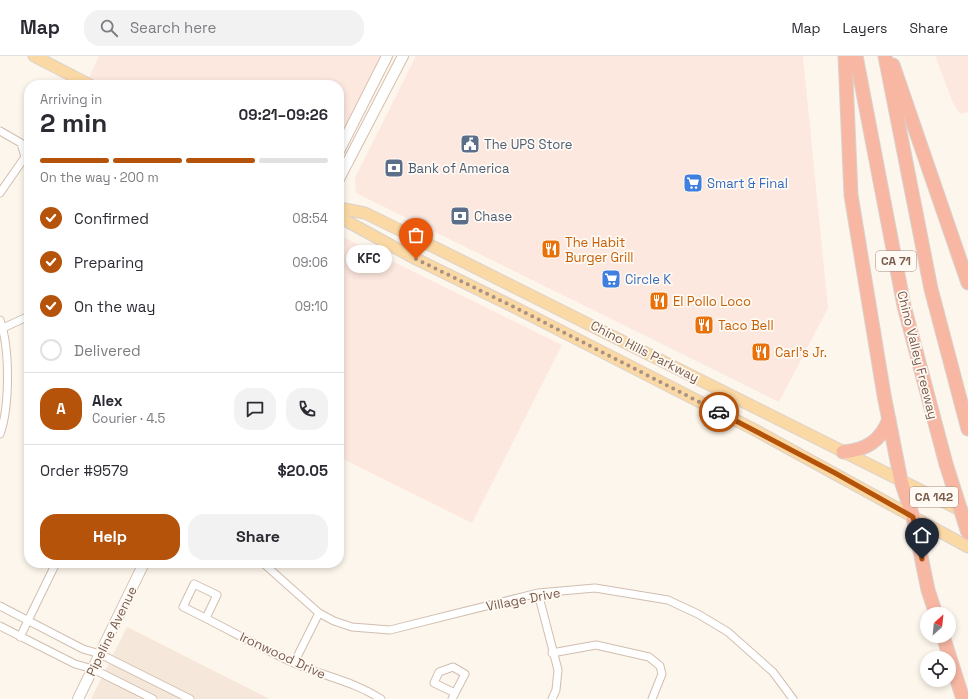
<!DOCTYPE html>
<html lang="en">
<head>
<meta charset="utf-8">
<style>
  body { margin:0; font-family:"Space Grotesk",sans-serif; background:#f2f2f3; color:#2b2b33; height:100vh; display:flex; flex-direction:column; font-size:15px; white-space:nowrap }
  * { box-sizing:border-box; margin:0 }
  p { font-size:13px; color:#7c7c81 }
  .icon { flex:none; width:22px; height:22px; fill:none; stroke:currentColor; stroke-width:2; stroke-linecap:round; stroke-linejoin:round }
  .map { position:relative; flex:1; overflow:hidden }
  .sheet { position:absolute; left:24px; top:24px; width:320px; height:488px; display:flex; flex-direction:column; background:#fff; border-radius:16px; box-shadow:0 2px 6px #0003 }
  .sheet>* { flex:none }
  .needle { width:26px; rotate:27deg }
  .fabs { position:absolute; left:920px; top:551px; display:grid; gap:8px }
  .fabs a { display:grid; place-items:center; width:36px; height:36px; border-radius:50%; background:#fff; box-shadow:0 2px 6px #0003; font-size:20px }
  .pin { position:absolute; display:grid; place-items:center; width:34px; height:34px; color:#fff; margin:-41px -17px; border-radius:50% 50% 50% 0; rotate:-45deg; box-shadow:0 0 4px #0007 }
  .pin .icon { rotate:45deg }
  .courier { position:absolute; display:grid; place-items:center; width:40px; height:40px; margin:-20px; border:3px solid #b45309; border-radius:50%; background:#fff; color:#222; box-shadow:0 1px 5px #0007 }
  .bubble { position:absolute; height:28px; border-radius:14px; background:#fff; box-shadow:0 2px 6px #0003; font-size:13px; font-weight:600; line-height:28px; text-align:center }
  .summary em { font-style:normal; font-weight:600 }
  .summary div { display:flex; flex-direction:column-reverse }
  .summary { display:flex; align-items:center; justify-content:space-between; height:68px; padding:0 16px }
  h1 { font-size:26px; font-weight:600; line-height:30px }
  .bar { display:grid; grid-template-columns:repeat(4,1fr); gap:6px 4px; align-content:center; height:48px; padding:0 16px }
  .bar i { height:5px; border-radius:3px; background:#e1e1e2 }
  .bar .current { background:#b45309 }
  .bar p { grid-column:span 4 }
  .line { display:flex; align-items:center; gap:10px; padding:0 16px; border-top:1px solid #e1e1e2 }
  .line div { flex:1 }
  .round { display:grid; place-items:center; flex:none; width:42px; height:42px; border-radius:16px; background:#f2f2f3 }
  ol { padding:0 16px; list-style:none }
  li { display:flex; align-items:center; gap:12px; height:44px }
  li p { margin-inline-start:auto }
  li .icon { padding:4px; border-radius:50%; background:#b45309; color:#fff; stroke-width:4 }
  li:last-child { color:#7c7c81 }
  li i { width:22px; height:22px; border:2px solid #e1e1e2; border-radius:50% }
  .primary-button { display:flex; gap:8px; margin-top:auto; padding:8px 16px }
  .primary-button a { flex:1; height:46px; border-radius:16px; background:#b45309; color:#fff; font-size:16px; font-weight:600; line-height:46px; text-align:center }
  .primary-button a+a { background:#f2f2f3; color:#2b2b33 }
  header { display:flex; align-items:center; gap:24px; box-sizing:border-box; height:56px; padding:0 20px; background:#fff; border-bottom:1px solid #e1e1e2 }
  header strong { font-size:19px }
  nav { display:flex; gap:22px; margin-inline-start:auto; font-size:14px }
  .search { width:280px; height:36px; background:#f2f2f3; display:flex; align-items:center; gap:10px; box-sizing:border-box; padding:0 14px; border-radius:16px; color:#7c7c81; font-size:15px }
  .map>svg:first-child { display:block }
  .residential { fill:#f5e8da }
  .commercial { fill:#fde8e0 }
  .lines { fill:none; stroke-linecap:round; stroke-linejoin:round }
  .minor-casing { stroke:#d1beb0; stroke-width:9 }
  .secondary-casing { stroke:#d6c0b0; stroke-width:12 }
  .primary-casing { stroke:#dad1cd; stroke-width:13 }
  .motorway-casing { stroke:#dad1cd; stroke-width:15 }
  .minor { stroke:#fff; stroke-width:7 }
  .secondary { stroke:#fff; stroke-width:10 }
  .primary { stroke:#fbd9a5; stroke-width:11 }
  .motorway { stroke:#f7b7a3; stroke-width:13 }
  .motorway-bridge-casing { stroke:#dad1cd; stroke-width:15; stroke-linecap:butt }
  .motorway-bridge { stroke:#f7b7a3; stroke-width:13 }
  .done { stroke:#a89285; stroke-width:4; stroke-dasharray:0 7.2 }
  .route { stroke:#b45309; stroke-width:5 }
  .labels { text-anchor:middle; stroke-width:3.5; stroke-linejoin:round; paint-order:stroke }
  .shield { fill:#fffaf3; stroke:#a28b7f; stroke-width:1 }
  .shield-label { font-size:12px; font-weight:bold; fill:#7a5c4d }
  .service-label { font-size:13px; fill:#4e5e75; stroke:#fffaf3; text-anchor:start }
  .shop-label { font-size:13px; fill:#366cbe; stroke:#fffaf3; text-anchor:start }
  .food-label { font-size:13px; fill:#c56008; stroke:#fffaf3; text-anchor:start }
  .street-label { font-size:13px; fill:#7a5c4d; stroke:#fffaf3 }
</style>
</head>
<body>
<header>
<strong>Map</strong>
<div class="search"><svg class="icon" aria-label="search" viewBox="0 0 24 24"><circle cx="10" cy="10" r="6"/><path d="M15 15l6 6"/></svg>Search here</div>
<nav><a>Map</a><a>Layers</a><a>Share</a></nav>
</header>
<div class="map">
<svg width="968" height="643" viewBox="0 0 968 643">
  <rect width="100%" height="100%" fill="#fdf6ec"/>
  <path class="residential" d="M127 571 270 643H91Z"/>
  <path class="commercial" d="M99 0H391L339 103V29H103L89 22Z
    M416 0H803L828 252 779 346 356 137 355 122Z
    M935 0H968V56L960 58 953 47Z
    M339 179 562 289 472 467 339 401Z"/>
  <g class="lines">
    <g class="minor-casing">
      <path id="minor" d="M0 75 21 87 25 101 0 137
        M0 264C10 292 10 350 0 378
        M3 272 29 260
        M263 507 319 557 334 565 352 571 390 574 538 537 595 532 668 544 698 558 728 576 773 616 793 643
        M538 537 558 614 556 634 552 643
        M0 550 83 593 100 598 190 643
        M206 562 217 539 194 528 183 551C221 569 258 591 296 608 326 621 353 625 381 643
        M0 570 75 608 93 613 153 643
        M20 581 56 507
        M552 597 596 589 649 601 660 610 662 618 652 643
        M294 607 319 557
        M452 643 465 618 453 611 439 616 434 627 455 637"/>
    </g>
    <g class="secondary-casing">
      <path id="secondary" d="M339 95 387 0
        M339 123 403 0
        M78 643 144 507"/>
    </g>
    <g class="primary-casing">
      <path id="primary" d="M34 0 90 29
        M339 152 365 157 416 182 966 457
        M339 161 416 203 518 253 755 374 968 491"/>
    </g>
    <g class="motorway-casing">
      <path id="motorway" d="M845 0 851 139 884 339 901 425 913 461 928 534 936 558
        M856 0 904 250 946 408
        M885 0 931 233 968 373
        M893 9 968 227
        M843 396C866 394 881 385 889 363
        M943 580 963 643"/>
    </g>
    <use href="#minor" class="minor"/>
    <use href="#secondary" class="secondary"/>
    <use href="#primary" class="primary"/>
    <use href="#motorway" class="motorway"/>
    <g class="motorway-bridge-casing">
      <path id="motorway-bridge" d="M946 408 968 477"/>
    </g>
    <use href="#motorway-bridge" class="motorway-bridge"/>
  </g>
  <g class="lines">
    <path class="done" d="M416 203 518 253 719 356"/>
    <path class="route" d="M719 356 835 417 913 461 922 503"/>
  </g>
  <defs>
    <g id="civic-square" transform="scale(1)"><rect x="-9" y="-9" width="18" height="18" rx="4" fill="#5c6f8a" stroke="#fffaf3"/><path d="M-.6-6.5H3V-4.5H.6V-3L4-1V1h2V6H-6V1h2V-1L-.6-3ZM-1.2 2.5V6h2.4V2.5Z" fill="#fff"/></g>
    <g id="bank-square" transform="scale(1)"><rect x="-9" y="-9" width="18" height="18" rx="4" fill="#5c6f8a" stroke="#fffaf3"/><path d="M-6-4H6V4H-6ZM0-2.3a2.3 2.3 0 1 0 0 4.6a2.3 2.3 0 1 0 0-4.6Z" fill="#fff"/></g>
    <g id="supermarket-square" transform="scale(1)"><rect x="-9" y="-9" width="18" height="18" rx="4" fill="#3f7fe0" stroke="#fffaf3"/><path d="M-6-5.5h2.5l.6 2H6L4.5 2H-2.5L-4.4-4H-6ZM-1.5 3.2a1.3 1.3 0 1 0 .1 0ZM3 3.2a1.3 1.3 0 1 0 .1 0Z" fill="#fff"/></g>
    <g id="restaurant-square" transform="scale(1)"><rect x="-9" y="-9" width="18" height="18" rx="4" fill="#e8710a" stroke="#fffaf3"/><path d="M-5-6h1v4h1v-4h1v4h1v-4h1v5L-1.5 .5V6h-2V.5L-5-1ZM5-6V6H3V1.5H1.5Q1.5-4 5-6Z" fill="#fff"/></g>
  </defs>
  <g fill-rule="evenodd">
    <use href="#civic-square" x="470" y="88"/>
    <use href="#bank-square" x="394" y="112"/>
    <use href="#supermarket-square" x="693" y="127"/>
    <use href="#bank-square" x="460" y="160"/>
    <use href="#restaurant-square" x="551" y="193"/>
    <use href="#supermarket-square" x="611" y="223"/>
    <use href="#restaurant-square" x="659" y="245"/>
    <use href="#restaurant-square" x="704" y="269"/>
    <use href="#restaurant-square" x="761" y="296"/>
  </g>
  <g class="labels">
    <g class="shield">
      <rect x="876" y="195" width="40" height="20" rx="3"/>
      <rect x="910" y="431" width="48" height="20" rx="3"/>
    </g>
    <g class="shield-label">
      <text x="896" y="209">CA 71</text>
      <text x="934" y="445">CA 142</text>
    </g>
    <g class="service-label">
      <text x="484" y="93">The UPS Store</text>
      <text x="408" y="117">Bank of America</text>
      <text x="474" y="165">Chase</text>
    </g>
    <g class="shop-label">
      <text x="707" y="132">Smart &amp; Final</text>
      <text x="625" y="228">Circle K</text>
    </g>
    <g class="food-label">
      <text x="565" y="191">The Habit<tspan x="565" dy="15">Burger Grill</tspan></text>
      <text x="673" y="250">El Pollo Loco</text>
      <text x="718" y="274">Taco Bell</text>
      <text x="775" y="301">Carl's Jr.</text>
    </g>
    <g class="street-label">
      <text transform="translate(645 295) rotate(27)" y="5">Chino Hills Parkway</text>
      <text transform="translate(918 299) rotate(76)" y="5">Chino Valley Freeway</text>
      <text transform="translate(523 543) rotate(-11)" y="5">Village Drive</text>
      <text transform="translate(111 575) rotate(-64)" y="5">Pipeline Avenue</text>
      <text transform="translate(283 599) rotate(25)" y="5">Ironwood Drive</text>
    </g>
  </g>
</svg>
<div class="fabs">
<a><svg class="needle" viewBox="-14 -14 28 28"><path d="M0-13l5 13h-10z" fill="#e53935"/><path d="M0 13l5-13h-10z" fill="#7c7c81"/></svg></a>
<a><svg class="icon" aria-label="locate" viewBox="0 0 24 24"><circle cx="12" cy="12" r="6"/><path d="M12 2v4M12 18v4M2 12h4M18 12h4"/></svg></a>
</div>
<div class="pin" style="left:416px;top:203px;background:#ea580c"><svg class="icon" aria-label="bag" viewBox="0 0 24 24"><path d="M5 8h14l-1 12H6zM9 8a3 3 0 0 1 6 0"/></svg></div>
<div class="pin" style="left:922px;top:503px;background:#1f2937"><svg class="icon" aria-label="home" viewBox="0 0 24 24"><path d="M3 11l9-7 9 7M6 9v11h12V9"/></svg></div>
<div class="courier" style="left:719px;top:356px"><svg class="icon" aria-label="car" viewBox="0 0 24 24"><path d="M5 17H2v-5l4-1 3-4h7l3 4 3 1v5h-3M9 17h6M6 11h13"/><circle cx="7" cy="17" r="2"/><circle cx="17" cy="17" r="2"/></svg></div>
<div class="bubble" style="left:346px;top:189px;width:46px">KFC</div>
<section class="sheet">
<div class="summary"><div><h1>2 min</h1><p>Arriving in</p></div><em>09:21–09:26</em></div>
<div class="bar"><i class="current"></i><i class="current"></i><i class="current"></i><i></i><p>On the way · 200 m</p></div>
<ol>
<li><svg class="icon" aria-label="check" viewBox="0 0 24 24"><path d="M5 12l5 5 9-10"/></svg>Confirmed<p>08:54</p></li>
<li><svg class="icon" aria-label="check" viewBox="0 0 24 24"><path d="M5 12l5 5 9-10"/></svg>Preparing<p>09:06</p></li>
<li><svg class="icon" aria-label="check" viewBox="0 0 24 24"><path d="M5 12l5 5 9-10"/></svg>On the way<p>09:10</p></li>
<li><i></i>Delivered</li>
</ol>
<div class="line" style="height:72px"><b class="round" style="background:#b45309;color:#fff">A</b><div><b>Alex</b><p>Courier · 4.5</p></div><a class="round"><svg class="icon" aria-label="chat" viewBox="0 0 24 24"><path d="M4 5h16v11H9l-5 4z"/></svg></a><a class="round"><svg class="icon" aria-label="phone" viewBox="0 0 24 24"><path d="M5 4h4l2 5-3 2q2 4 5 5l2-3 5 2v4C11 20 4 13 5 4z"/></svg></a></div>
<div class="line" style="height:52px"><div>Order #9579</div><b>$20.05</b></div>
<div class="primary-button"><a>Help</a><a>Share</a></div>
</section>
</div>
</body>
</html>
